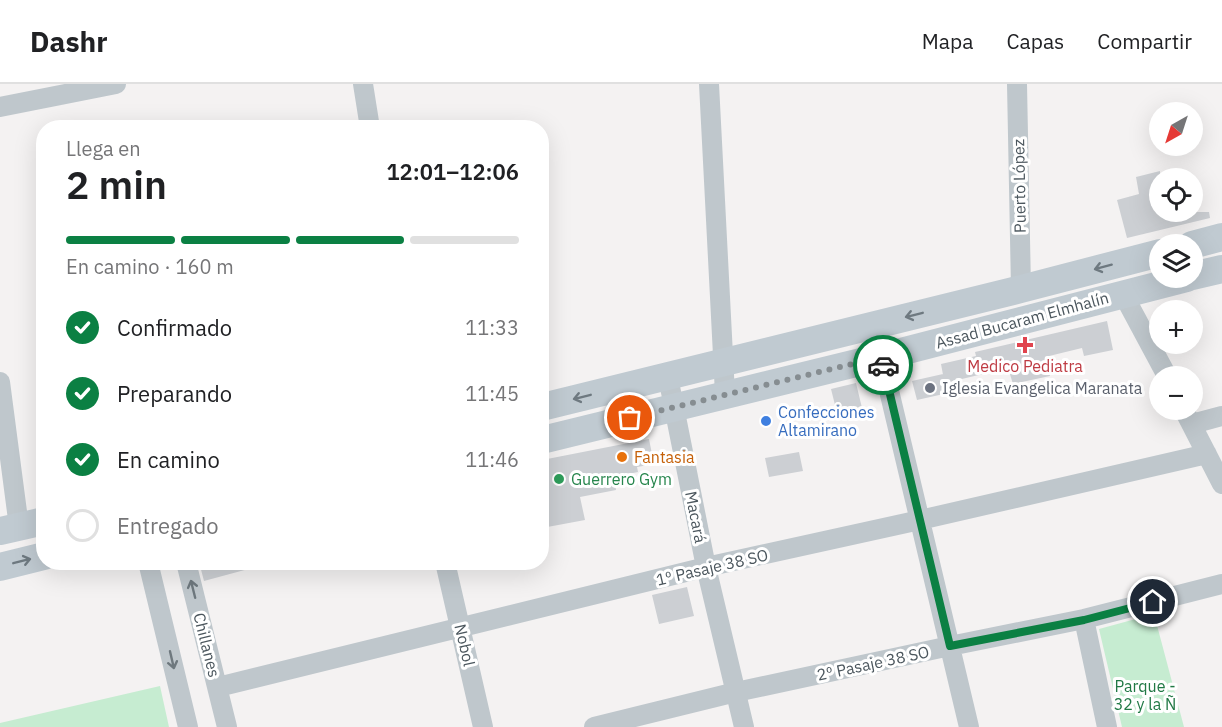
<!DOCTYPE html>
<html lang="es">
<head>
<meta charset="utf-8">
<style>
  body { margin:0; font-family:"IBM Plex Sans",sans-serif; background:#f6f6f6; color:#202124; height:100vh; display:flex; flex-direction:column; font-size:22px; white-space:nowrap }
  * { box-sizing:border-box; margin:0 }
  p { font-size:20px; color:#757577 }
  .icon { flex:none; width:33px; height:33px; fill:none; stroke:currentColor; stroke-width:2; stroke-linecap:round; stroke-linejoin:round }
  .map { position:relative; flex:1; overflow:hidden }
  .details { position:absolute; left:36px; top:36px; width:513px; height:450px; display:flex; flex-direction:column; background:#fff; border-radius:24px; box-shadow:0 6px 24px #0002 }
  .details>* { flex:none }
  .needle { width:39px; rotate:219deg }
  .controls { position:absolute; left:1149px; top:18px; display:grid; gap:12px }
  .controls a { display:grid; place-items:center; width:54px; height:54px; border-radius:50%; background:#fff; box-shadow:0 6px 24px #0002; font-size:30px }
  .pin { position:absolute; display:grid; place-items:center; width:51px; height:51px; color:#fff; margin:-26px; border:3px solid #fff; border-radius:50%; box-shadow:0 2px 6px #0007 }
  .courier { position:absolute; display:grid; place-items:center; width:60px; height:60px; margin:-30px; border:4px solid #0b8043; border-radius:50%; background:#fff; color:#222; box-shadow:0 2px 8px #0007 }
  .summary em { font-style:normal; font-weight:600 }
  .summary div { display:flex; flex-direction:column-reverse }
  .summary { display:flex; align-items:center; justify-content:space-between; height:102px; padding:0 30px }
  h1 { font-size:39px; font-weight:600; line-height:45px }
  .bar { display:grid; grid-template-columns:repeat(4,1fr); gap:9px 6px; align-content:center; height:72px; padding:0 30px }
  .bar i { height:8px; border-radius:4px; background:#e0e0e0 }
  .bar .active { background:#0b8043 }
  .bar p { grid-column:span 4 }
  ol { padding:0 30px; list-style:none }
  li { display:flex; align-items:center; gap:18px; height:66px }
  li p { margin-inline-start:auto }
  li .icon { padding:6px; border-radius:50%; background:#0b8043; color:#fff; stroke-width:4 }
  li:last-child { color:#757577 }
  li i { width:33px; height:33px; border:3px solid #e0e0e0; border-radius:50% }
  header { display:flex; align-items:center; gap:36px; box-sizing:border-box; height:84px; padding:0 30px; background:#fff; border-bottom:2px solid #e0e0e0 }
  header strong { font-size:28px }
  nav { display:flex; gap:33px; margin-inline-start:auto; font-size:21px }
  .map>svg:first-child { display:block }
  .green { fill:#c6ecd1 }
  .building { fill:#cccfd3 }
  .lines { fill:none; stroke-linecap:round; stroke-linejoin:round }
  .minor { stroke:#bfc7cc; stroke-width:20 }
  .secondary { stroke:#c0cad1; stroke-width:28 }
  .oneway { stroke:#6e7980 }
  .oneway2 { stroke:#6e787e }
  .done { stroke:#868d91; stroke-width:6; stroke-dasharray:0 10.8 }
  .route { stroke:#0b8043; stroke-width:8 }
  .health-dot { fill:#e0444e; stroke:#fff; stroke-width:2 }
  .worship-dot { fill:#6b7280; stroke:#fff; stroke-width:2 }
  .shop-dot { fill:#3f7fe0; stroke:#fff; stroke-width:2 }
  .food-dot { fill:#e8710a; stroke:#fff; stroke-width:2 }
  .leisure-dot { fill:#2e9e5b; stroke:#fff; stroke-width:2 }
  .labels { text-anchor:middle; stroke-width:6; stroke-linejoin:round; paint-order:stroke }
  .street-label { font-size:16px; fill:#4b565d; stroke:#fff }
  .health-label { font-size:16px; fill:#be3a42; stroke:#fff }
  .worship-label { font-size:16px; fill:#5b616d; stroke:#fff; text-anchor:start }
  .shop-label { font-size:16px; fill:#366cbe; stroke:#fff; text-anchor:start }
  .food-label { font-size:16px; fill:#c56008; stroke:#fff; text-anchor:start }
  .leisure-label { font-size:16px; fill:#27864d; stroke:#fff; text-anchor:start }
  .park-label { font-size:16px; fill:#217945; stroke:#fff }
</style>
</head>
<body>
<header>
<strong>Dashr</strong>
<nav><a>Mapa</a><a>Capas</a><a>Compartir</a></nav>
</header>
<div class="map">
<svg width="1222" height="643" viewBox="0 0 1222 643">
  <rect width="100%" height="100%" fill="#f4f2f2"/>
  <path class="green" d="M1154 530 1184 643H1122L1099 545Z
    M160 602 169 643H0V639Z"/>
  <path class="building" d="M1160 87V128H1209L1210 134 1127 154 1117 116 1139 110 1136 93Z
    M1107 237 1113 266 1084 272 1082 264 1045 273 1050 292 1013 300 1008 284 945 299 948 309 917 316 912 297 943 290 944 296 941 280 976 272 975 268Z
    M856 299 862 324 837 329 831 305Z
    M649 355 654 380 637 383 638 388 614 393 616 406 580 413 585 436 542 444V376Z
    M799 368 803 387 769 393 765 374Z
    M199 478H251L252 484 204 497Z
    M687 503 694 532 659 540 652 511Z"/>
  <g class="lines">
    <path class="minor" d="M363 0 370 44
      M709 0 725 310
      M1017 0 1021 205
      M0 23 116 0
      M1123 210 1167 292
      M881 273 969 643
      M668 293 706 483 744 643
      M0 298 19 443
      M1184 326 1222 400
      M1192 340 1222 332
      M148 478 188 643
      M186 478 227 643
      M445 478 483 643
      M1084 535 1107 643
      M218 603 706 483 920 436 1207 370
      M594 643 736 608 950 562 1084 535 1222 500"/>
    <path class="secondary" d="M1192 161 1222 153
      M1192 192 1222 185
      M542 323 1021 205 1160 169
      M542 356 881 273 1187 194
      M0 447 44 437
      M0 483 44 472"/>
  </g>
  <defs><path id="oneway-shaft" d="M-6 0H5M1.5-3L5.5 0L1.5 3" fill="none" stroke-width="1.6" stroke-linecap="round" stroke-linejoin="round" transform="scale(1.5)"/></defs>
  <g class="oneway">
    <use href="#oneway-shaft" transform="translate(1103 183) rotate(165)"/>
    <use href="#oneway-shaft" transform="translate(914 231) rotate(166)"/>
    <use href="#oneway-shaft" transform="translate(582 313) rotate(166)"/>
    <use href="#oneway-shaft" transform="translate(22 477) rotate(-14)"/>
  </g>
  <g class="oneway2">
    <use href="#oneway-shaft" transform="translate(193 505) rotate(-104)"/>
    <use href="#oneway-shaft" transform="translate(172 576) rotate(77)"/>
  </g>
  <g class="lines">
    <path class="done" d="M630 334 881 273 883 281"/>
    <path class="route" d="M883 281 950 562 1084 536 1153 518"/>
  </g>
  <path class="health-dot" d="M1022 252h6v6h6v6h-6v6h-6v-6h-6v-6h6z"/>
  <circle class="worship-dot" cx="930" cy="304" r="6"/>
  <circle class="shop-dot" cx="766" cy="337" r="6"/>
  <circle class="food-dot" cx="622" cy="373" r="6"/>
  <circle class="leisure-dot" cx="559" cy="395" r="6"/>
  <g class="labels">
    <g class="street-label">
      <text transform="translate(1019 102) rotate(-91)" y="6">Puerto López</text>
      <text transform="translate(1022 236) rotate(-15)" y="6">Assad Bucaram Elmhalín</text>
      <text transform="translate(696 433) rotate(79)" y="6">Macará</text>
      <text transform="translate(712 483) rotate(-13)" y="6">1º Pasaje 38 SO</text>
      <text transform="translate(207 561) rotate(76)" y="6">Chillanes</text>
      <text transform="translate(465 561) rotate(77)" y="6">Nobol</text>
      <text transform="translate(873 579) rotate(-12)" y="6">2º Pasaje 38 SO</text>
    </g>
    <g class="health-label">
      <text x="1025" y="288">Medico Pediatra</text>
    </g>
    <g class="worship-label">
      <text x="942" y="310">Iglesia Evangelica Maranata</text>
    </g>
    <g class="shop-label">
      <text x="778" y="334">Confecciones<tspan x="778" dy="18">Altamirano</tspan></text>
    </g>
    <g class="food-label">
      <text x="634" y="379">Fantasia</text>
    </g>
    <g class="leisure-label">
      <text x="571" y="401">Guerrero Gym</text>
    </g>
    <g class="park-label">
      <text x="1145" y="608">Parque -<tspan x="1145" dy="18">32 y la Ñ</tspan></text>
    </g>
  </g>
</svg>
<div class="controls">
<a><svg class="needle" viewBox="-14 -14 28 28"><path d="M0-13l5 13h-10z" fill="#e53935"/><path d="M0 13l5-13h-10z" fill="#757577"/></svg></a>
<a><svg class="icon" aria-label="locate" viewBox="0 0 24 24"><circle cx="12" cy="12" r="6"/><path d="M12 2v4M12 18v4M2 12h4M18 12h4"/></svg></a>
<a><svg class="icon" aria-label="layers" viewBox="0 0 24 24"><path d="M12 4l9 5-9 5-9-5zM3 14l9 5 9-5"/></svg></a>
<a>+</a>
<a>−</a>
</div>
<div class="pin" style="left:630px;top:334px;background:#ea580c"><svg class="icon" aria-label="bag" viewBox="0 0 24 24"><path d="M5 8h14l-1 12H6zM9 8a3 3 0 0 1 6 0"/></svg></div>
<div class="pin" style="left:1153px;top:518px;background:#1f2937"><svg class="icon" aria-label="home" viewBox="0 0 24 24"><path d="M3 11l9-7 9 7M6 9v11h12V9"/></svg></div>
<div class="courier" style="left:883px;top:281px"><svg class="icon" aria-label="car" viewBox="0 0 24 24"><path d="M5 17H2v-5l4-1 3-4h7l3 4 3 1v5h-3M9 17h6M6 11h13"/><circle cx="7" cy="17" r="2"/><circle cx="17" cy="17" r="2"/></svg></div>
<section class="details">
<div class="summary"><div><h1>2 min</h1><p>Llega en</p></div><em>12:01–12:06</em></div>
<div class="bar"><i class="active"></i><i class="active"></i><i class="active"></i><i></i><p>En camino · 160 m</p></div>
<ol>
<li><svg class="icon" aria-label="check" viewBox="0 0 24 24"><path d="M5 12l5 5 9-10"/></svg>Confirmado<p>11:33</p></li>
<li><svg class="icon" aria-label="check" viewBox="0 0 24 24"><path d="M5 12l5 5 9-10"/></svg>Preparando<p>11:45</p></li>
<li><svg class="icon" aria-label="check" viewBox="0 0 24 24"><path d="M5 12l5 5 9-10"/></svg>En camino<p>11:46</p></li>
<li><i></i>Entregado</li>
</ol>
</section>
</div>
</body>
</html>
